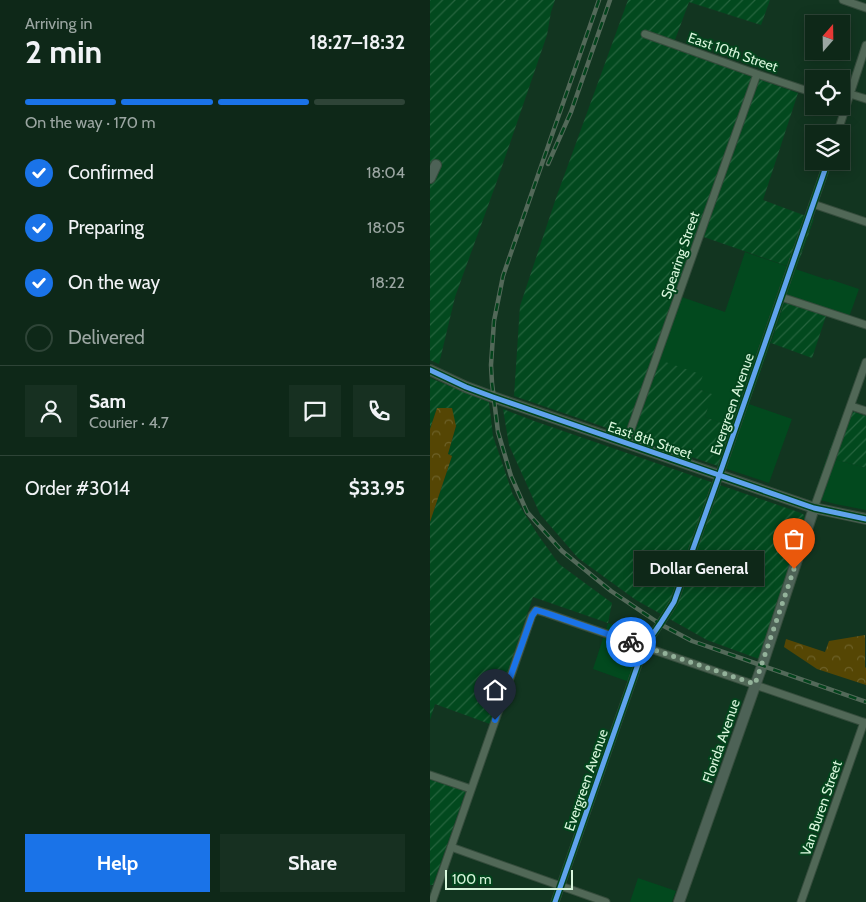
<!DOCTYPE html>
<html lang="en">
<head>
<meta charset="utf-8">
<style>
  body { margin:0; font-family:Cabin,sans-serif; background:#173021; color:#f1f3f6; height:100vh; display:flex; flex-direction:column; font-size:19px; white-space:nowrap }
  * { box-sizing:border-box; margin:0 }
  p { font-size:16px; color:#9ba6a2 }
  .icon { flex:none; width:28px; height:28px; fill:none; stroke:currentColor; stroke-width:2; stroke-linecap:round; stroke-linejoin:round }
  .map { position:relative; flex:1; overflow:hidden }
  .drawer { display:flex; flex-direction:column; background:#0e2818; width:430px }
  .drawer>* { flex:none }
  .needle { width:32px; rotate:20deg }
  .tools { position:absolute; left:375px; top:15px; display:grid; gap:10px }
  .tools a { display:grid; place-items:center; width:45px; height:45px; border-radius:0px; background:#0e2818; box-shadow:0 2px 12px #0003,0 0 0 1px #2e4437; font-size:25px }
  .scale { position:absolute; left:15px; bottom:12px; width:128px; box-sizing:border-box; padding-left:5px; border:2px solid #d8f6dc; border-top:0; font-size:14px; line-height:18px; white-space:nowrap; color:#d8f6dc; -webkit-text-stroke:4px #03441c; paint-order:stroke }
  .pin { position:absolute; display:grid; place-items:center; width:42px; height:42px; color:#fff; margin:-51px -21px; border-radius:50% 50% 50% 0; rotate:-45deg; box-shadow:0 0 5px #0007 }
  .pin .icon { rotate:45deg }
  .courier { position:absolute; display:grid; place-items:center; width:50px; height:50px; margin:-25px; border:4px solid #1a73e8; border-radius:50%; background:#fff; color:#222; box-shadow:0 1px 6px #0007 }
  .bubble { position:absolute; height:35px; border-radius:0px; background:#0e2818; box-shadow:0 2px 12px #0003,0 0 0 1px #2e4437; font-size:16px; font-weight:700; line-height:35px; text-align:center }
  .head em { font-style:normal; font-weight:700 }
  .head div { display:flex; flex-direction:column-reverse }
  .head { display:flex; align-items:center; justify-content:space-between; height:85px; padding:0 25px }
  h1 { font-size:32px; font-weight:700; line-height:38px }
  .bar { display:grid; grid-template-columns:repeat(4,1fr); gap:8px 5px; align-content:center; height:60px; padding:0 25px }
  .bar i { height:6px; border-radius:4px; background:#2e4437 }
  .bar .current { background:#1a73e8 }
  .bar p { grid-column:span 4 }
  .line { display:flex; align-items:center; gap:12px; padding:0 25px; border-top:1px solid #2e4437 }
  .line div { flex:1 }
  .round { display:grid; place-items:center; flex:none; width:52px; height:52px; border-radius:0px; background:#173021 }
  ol { padding:0 25px; list-style:none }
  li { display:flex; align-items:center; gap:15px; height:55px }
  li p { margin-inline-start:auto }
  li .icon { padding:5px; border-radius:50%; background:#1a73e8; color:#fff; stroke-width:4 }
  li:last-child { color:#9ba6a2 }
  li i { width:28px; height:28px; border:2px solid #2e4437; border-radius:50% }
  .primary-button { display:flex; gap:10px; margin-top:auto; padding:10px 25px }
  .primary-button a { flex:1; height:58px; border-radius:0px; background:#1a73e8; color:#fff; font-size:20px; font-weight:700; line-height:58px; text-align:center }
  .primary-button a+a { background:#173021; color:#f1f3f6 }
  main { display:flex; flex:1; min-height:0 }
  .map>svg:first-child { display:block }
  .built { fill:#02491e }
  .industrial { fill:url(#industrial-furrows) }
  .forest { fill:url(#forest-crowns) }
  .lines { fill:none; stroke-linecap:round; stroke-linejoin:round }
  .street-casing { stroke:#354c3c; stroke-width:9 }
  .secondary-casing { stroke:#354c3c; stroke-width:12 }
  .street { stroke:#516857; stroke-width:7 }
  .secondary { stroke:#4d6256; stroke-width:10 }
  .rail-casing { stroke:#536959; stroke-width:4.5 }
  .rail { stroke:#03441c; stroke-width:2.5; stroke-dasharray:8; stroke-linecap:butt }
  .cycleway-casing { stroke:#03441c; stroke-width:8 }
  .cycleway { stroke:#60a3ed; stroke-width:5 }
  .done { stroke:#93b29a; stroke-width:5; stroke-dasharray:0 9 }
  .route { stroke:#1a73e8; stroke-width:6 }
  .labels { text-anchor:middle; stroke-width:4; stroke-linejoin:round; paint-order:stroke }
  .street-label { font-size:14px; fill:#d8f6dc; stroke:#03441c }
</style>
</head>
<body>
<main>
<section class="drawer">
<div class="head"><div><h1>2 min</h1><p>Arriving in</p></div><em>18:27–18:32</em></div>
<div class="bar"><i class="current"></i><i class="current"></i><i class="current"></i><i></i><p>On the way · 170 m</p></div>
<ol>
<li><svg class="icon" aria-label="check" viewBox="0 0 24 24"><path d="M5 12l5 5 9-10"/></svg>Confirmed<p>18:04</p></li>
<li><svg class="icon" aria-label="check" viewBox="0 0 24 24"><path d="M5 12l5 5 9-10"/></svg>Preparing<p>18:05</p></li>
<li><svg class="icon" aria-label="check" viewBox="0 0 24 24"><path d="M5 12l5 5 9-10"/></svg>On the way<p>18:22</p></li>
<li><i></i>Delivered</li>
</ol>
<div class="line" style="height:90px"><a class="round"><svg class="icon" aria-label="person" viewBox="0 0 24 24"><circle cx="12" cy="8" r="4"/><path d="M4 21q1-7 8-7t8 7"/></svg></a><div><b>Sam</b><p>Courier · 4.7</p></div><a class="round"><svg class="icon" aria-label="chat" viewBox="0 0 24 24"><path d="M4 5h16v11H9l-5 4z"/></svg></a><a class="round"><svg class="icon" aria-label="phone" viewBox="0 0 24 24"><path d="M5 4h4l2 5-3 2q2 4 5 5l2-3 5 2v4C11 20 4 13 5 4z"/></svg></a></div>
<div class="line" style="height:65px"><div>Order #3014</div><b>$33.95</b></div>
<div class="primary-button"><a>Help</a><a>Share</a></div>
</section>
<div class="map">
<svg width="436" height="902" viewBox="0 0 436 902">
  <defs>
    <pattern id="industrial-furrows" width="10" height="10" patternUnits="userSpaceOnUse" patternTransform="scale(1.25)"><rect width="10" height="10" fill="#02491e"/><path d="M-1 1l2-2M0 10L10 0M9 11l2-2" fill="none" stroke="#26643e"/></pattern>
    <pattern id="forest-crowns" width="20" height="18" patternUnits="userSpaceOnUse" patternTransform="scale(1.25)"><rect width="20" height="18" fill="#554604"/><path d="M2 6a3 3 0 1 1 6 0M12 15a3 3 0 1 1 6 0" fill="none" stroke="#6d6128"/></pattern>
  </defs>
  <rect width="100%" height="100%" fill="#123520"/>
  <path class="built" d="M315 252 398 280 399 279 429 289 417 323 355 302 319 404 362 419 339 483 288 466 301 427 275 417 281 394 268 389 224 358 246 295 295 312Z
    M397 457 436 468V510L405 504 383 498Z
    M178 623 214 636 219 642 205 684 163 669Z
    M208 878 246 891 242 902H200Z"/>
  <path class="industrial" d="M0 0H125L121 12 117 35 67 181 25 297 9 364 0 360Z
    M198 0H340L331 25 259 2 242 48 368 93 333 200 384 219 366 269 268 235 224 358 273 375 268 389 282 394 275 417 302 427 288 466 84 396 90 306 126 198Z
    M355 302 396 316 382 358 341 343Z
    M0 378 59 402 63 436 83 495 108 535 129 564 182 603 178 623 103 597 60 724 5 704 0 720V522L22 456 18 454 26 426 7 408 0 429Z
    M73 409 104 421 371 513 374 515 375 519V523L329 659 277 640 206 600 148 558 110 514 79 445Z
    M415 409 436 416V468L397 457Z
    M0 772 38 785 3 885H0Z"/>
  <path class="forest" d="M7 408H22L26 426 18 454 22 456 0 522V429Z
    M435 635V667L436 668V685L387 669 354 647 356 639 395 652 399 641Z"/>
  <g class="lines">
    <g class="street-casing">
      <path id="street" d="M413 0 436 8
        M215 34 327 74 384 93
        M420 94 436 99
        M407 134 436 45
        M383 204 436 222
        M351 297 436 325
        M421 406 436 411
        M196 443 327 74
        M384 508 436 362
        M0 775 41 789
        M21 847 176 902
        M2 902 102 615 106 610 116 613 436 723
        M125 902 214 647 230 624 244 602 289 476 398 161
        M371 902 434 722"/>
    </g>
    <g class="secondary-casing">
      <path id="secondary" d="M0 178 6 165
        M0 370 36 387 63 397 384 508 436 519
        M249 902 332 666 384 508"/>
    </g>
    <use href="#street" class="street"/>
    <use href="#secondary" class="secondary"/>
    <g class="rail-casing">
      <path id="rail" d="M169 0 83 247 73 276 64 321 61 365 62 383 68 432 81 476 97 512 132 551 181 591 230 624 262 641 436 702
        M118 164 141 112 180 0"/>
    </g>
    <use href="#rail" class="rail"/>
    <g class="cycleway-casing">
      <path id="cycleway" d="M0 370 36 387 63 397 384 508 436 519
        M125 902 214 647 230 624 244 602 289 476 398 161"/>
    </g>
    <use href="#cycleway" class="cycleway"/>
  </g>
  <g class="lines">
    <path class="done" d="M201 642 325 684 364 569"/>
    <path class="route" d="M65 720 102 616 106 610 116 613 201 642"/>
  </g>
  <g class="labels">
    <g class="street-label">
      <text transform="translate(303 52) rotate(19)" y="5">East 10th Street</text>
      <text transform="translate(250 255) rotate(-71)" y="5">Spearing Street</text>
      <text transform="translate(302 404) rotate(-71)" y="5">Evergreen Avenue</text>
      <text transform="translate(220 440) rotate(19)" y="5">East 8th Street</text>
      <text transform="translate(291 741) rotate(-71)" y="5">Florida Avenue</text>
      <text transform="translate(156 780) rotate(-71)" y="5">Evergreen Avenue</text>
      <text transform="translate(391 808) rotate(-71)" y="5">Van Buren Street</text>
    </g>
  </g>
</svg>
<div class="tools">
<a><svg class="needle" viewBox="-14 -14 28 28"><path d="M0-13l5 13h-10z" fill="#e53935"/><path d="M0 13l5-13h-10z" fill="#9ba6a2"/></svg></a>
<a><svg class="icon" aria-label="locate" viewBox="0 0 24 24"><circle cx="12" cy="12" r="6"/><path d="M12 2v4M12 18v4M2 12h4M18 12h4"/></svg></a>
<a><svg class="icon" aria-label="layers" viewBox="0 0 24 24"><path d="M12 4l9 5-9 5-9-5zM3 14l9 5 9-5"/></svg></a>
</div>
<div class="scale">100 m</div>
<div class="pin" style="left:364px;top:569px;background:#ea580c"><svg class="icon" aria-label="bag" viewBox="0 0 24 24"><path d="M5 8h14l-1 12H6zM9 8a3 3 0 0 1 6 0"/></svg></div>
<div class="pin" style="left:65px;top:720px;background:#1f2937"><svg class="icon" aria-label="home" viewBox="0 0 24 24"><path d="M3 11l9-7 9 7M6 9v11h12V9"/></svg></div>
<div class="courier" style="left:201px;top:642px"><svg class="icon" aria-label="bike" viewBox="0 0 24 24"><circle cx="6" cy="16" r="4"/><circle cx="18" cy="16" r="4"/><path d="M6 16l4-8h5l3 8M10 8l3 8H6M13 5h3"/></svg></div>
<div class="bubble" style="left:204px;top:551px;width:130px">Dollar General</div>
</div>
</main>
</body>
</html>
